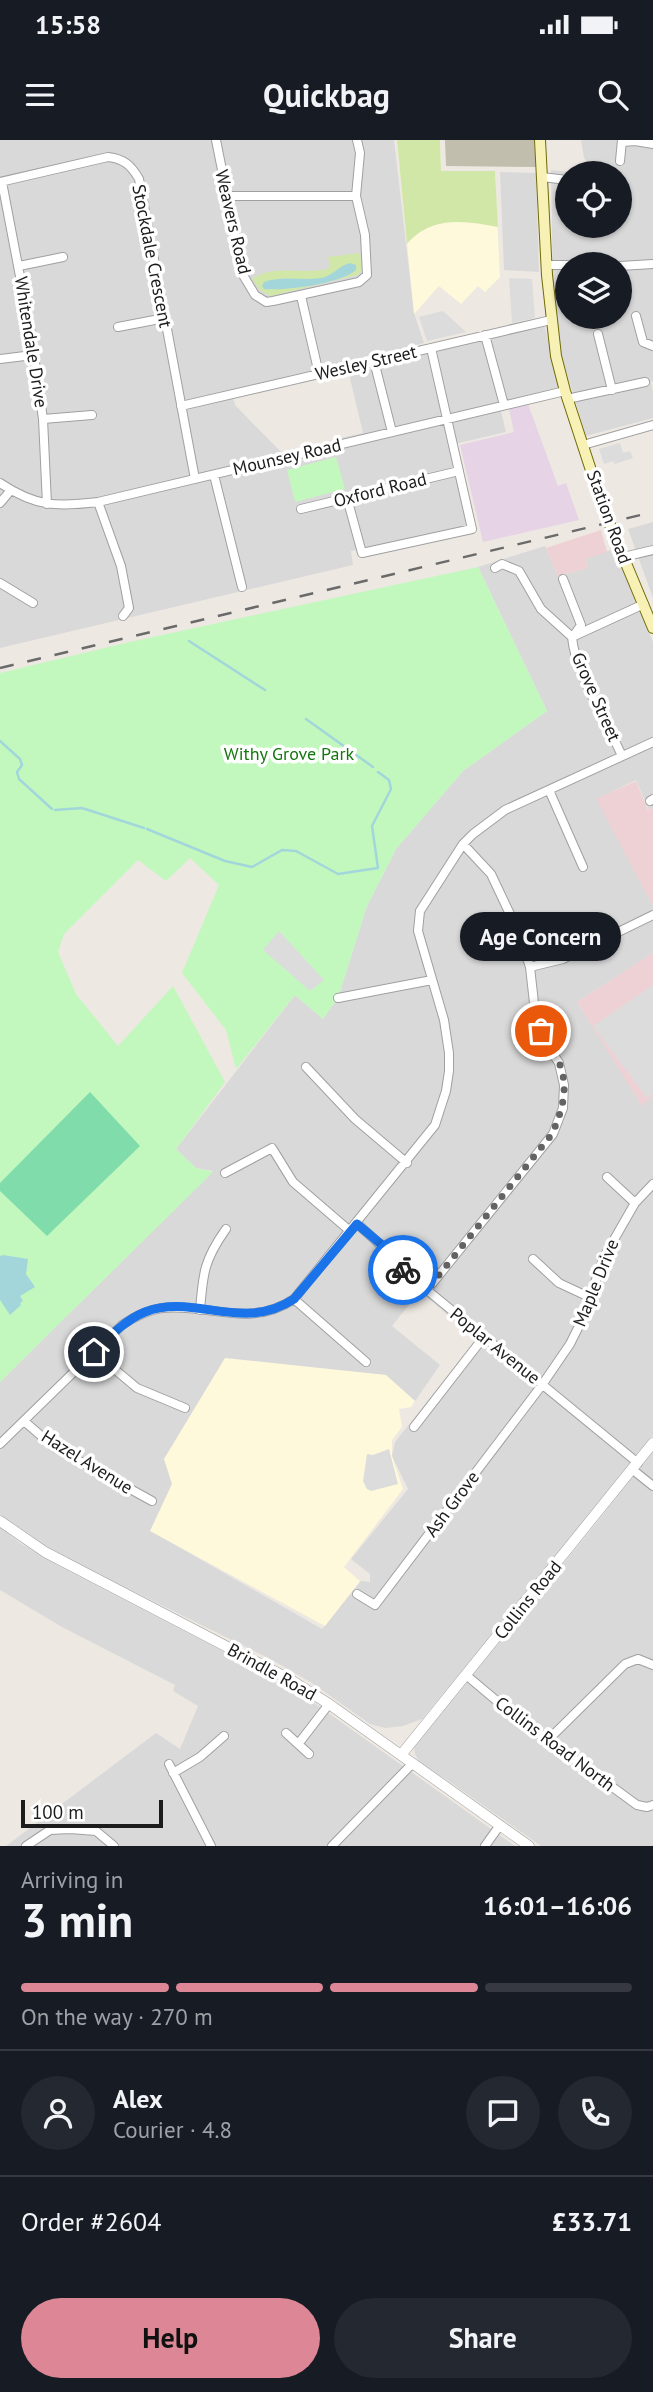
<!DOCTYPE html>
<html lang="en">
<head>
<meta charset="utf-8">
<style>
  body { margin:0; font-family:"PT Sans",sans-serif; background:#242831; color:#f1f3f6; height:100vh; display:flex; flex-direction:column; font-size:26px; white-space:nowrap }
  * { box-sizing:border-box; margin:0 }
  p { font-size:23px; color:#9ea1a6 }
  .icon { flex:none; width:38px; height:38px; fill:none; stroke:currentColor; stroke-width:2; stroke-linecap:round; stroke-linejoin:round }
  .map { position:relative; height:1706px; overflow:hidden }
  .sheet { display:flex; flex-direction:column; background:#171b24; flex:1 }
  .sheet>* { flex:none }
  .buttons { position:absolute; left:555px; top:21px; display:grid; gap:14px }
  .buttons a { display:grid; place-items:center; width:77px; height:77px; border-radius:50%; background:#171b24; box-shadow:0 2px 5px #0004; font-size:35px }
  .scale { position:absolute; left:21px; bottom:18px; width:142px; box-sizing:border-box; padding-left:7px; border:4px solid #1c1c1c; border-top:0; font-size:19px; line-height:24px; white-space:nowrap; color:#1c1c1c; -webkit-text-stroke:5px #fff; paint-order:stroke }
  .pin { position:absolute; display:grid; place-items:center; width:60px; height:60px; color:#fff; margin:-30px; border:4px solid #fff; border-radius:50%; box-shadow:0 2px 7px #0007 }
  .courier { position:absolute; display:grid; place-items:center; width:70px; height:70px; margin:-35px; border:5px solid #1a73e8; border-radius:50%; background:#fff; color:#222; box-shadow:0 2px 9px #0007 }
  .bubble { position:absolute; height:49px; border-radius:24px; background:#171b24; box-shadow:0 2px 5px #0004; font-size:23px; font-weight:700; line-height:49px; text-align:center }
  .overview em { font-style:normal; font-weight:700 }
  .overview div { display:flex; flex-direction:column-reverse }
  .overview { display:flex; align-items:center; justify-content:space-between; height:119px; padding:0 21px }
  h1 { font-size:46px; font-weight:700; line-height:52px }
  .bar { display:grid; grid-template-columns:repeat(4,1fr); gap:10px 7px; align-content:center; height:84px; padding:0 21px }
  .bar i { height:9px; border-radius:5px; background:#363941 }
  .bar .current { background:#dd8796 }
  .bar p { grid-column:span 4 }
  .line { display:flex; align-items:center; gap:18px; padding:0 21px; border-top:2px solid #363941 }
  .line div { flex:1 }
  .round { display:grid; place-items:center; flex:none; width:74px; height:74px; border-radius:37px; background:#242831 }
  .action { display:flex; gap:14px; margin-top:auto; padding:14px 21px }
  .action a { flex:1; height:80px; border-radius:42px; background:#dd8796; color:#111; font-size:28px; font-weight:700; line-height:80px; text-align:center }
  .action a+a { background:#242831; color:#f1f3f6 }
  .status { display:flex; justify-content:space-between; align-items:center; height:49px; padding:0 35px; background:#171b24; direction:ltr }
  .status svg { height:19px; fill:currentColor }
  header { display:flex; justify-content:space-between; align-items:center; height:91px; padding:0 21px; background:#171b24; font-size:32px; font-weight:700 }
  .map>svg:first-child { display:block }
  .residential { fill:#dad9d9; fill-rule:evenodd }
  .commercial { fill:#eed1d4 }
  .industrial { fill:#e6d4e6 }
  .education { fill:#fef9da }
  .construction { fill:#c1bead }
  .grass { fill:#d1e7a8 }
  .park { fill:#c2f8be }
  .pitch { fill:#80dcab }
  .parking { fill:#dcdcdc }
  .water { fill:#a2d6db }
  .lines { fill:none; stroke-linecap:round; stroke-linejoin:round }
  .stream { stroke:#a2d6db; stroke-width:2.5 }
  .minor-casing { stroke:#a0a0a0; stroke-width:10 }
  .tertiary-casing { stroke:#a0a0a0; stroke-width:11 }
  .secondary-casing { stroke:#6f6b07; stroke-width:12 }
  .minor { stroke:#fff; stroke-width:8 }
  .tertiary { stroke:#fff; stroke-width:10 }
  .secondary { stroke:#f8f1b5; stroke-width:10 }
  .rail { stroke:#6a6a6a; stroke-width:2.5; stroke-dasharray:14 14; stroke-linecap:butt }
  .done { stroke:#656361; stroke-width:7; stroke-dasharray:0 12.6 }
  .route { stroke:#1a73e8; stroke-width:9 }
  .labels { text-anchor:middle; stroke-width:7; stroke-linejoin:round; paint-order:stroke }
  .street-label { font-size:18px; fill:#1c1c1c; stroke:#fff }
  .park-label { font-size:18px; fill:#14770d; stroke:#fff }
</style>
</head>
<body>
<div class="status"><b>15:58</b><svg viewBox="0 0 49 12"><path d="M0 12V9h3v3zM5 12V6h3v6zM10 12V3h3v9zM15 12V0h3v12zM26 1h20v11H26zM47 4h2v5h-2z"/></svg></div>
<header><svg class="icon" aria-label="menu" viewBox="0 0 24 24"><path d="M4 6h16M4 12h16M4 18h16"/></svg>Quickbag<svg class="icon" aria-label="search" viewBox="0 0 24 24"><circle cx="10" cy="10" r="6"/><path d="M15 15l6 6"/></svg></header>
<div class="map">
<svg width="653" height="1706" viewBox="0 0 653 1706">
  <rect width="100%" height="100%" fill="#ede8e2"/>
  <path class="residential" d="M0 0H394L414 173 424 203 231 250 235 265 281 312 363 293 348 230 544 184 560 248 499 264 506 292 450 305 468 386 351 411 353 425 0 508Z
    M581 0H653V241L651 242 653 252V278L586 296 560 211 553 154 551 30 579 33H567V86H620V33H586L588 23 584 18ZM567 124H620V177H567Z
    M500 32 536 33 539 132 504 130Z
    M653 382V458L628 389Z
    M545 406 558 436 588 428 586 420 588 418 614 409 653 502V668L649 670 636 640 597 659 653 766V813L577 862 642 965 653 956V1295L623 1335 422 1579 403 1586 385 1588 370 1584 312 1543 272 1520 64 1417 25 1394 0 1374V1242L213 1031 196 1028 176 1009 295 855 323 879 338 858 367 766 396 709 463 631 547 571 478 427ZM420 1151 476 1200 395 1302 392 1316 408 1349 351 1419 370 1434V1442L361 1441 322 1489 151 1391 172 1344 352 1232 385 1235 415 1261 440 1225 392 1186Z
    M653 1310V1706H541L447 1640 421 1625 415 1614 414 1607 598 1381Z
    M0 1387 20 1403 57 1425 265 1533 313 1562 515 1706H6L156 1593 180 1609 198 1566 173 1551 175 1545 62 1487 0 1450Z"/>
  <path class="commercial" d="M601 390 607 412 588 418 586 420 588 428 558 436 546 408Z
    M636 641 648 670 653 668V766L596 659Z
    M653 813V956L642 966 577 862Z"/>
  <path class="industrial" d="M528 264 558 346 566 343 579 380 483 402 460 305 514 292 509 269Z"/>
  <path class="education" d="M397 0H440L441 31H495L500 137 485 152 478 146 461 164 439 146 414 174Z
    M225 1218 386 1235 415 1261 411 1267 399 1269 402 1287 392 1300V1316L403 1349 344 1427 360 1441 325 1486 150 1391 172 1344 164 1319Z"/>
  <path class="construction" d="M445 0H534L536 27 446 26Z"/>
  <path class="grass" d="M397 0H440L441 31H495L498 87C465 80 430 76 407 104Z
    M360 113 362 130 357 135 271 156 261 151 252 139C275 123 306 136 330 128L328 117Z"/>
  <path class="park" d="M336 317 345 349 295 362 287 330Z
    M478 427 547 571 463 631 396 709 367 766 338 858 323 879 295 855 236 929 226 890 182 833 219 745 190 718 166 741 138 720 64 794 58 812 76 854 118 906 173 846 225 942 176 1009 196 1028 213 1032 0 1242V533L130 502Z"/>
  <path class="pitch" d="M90 952 140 1006 47 1096 0 1051V1043Z"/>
  <path class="parking" d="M509 138 532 139 535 178 512 183Z
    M443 171 466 192 427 201 419 177Z
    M620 303 623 313 630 311 633 318 615 324 613 321 604 324 599 309Z
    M279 791 324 840 310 851 263 810Z
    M653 845V954L647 958 593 886Z
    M389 1309 398 1344 371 1351 367 1349 363 1341 367 1314 373 1315Z"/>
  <path class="water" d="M350 123 356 125V130C339 144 286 151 264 149L262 146 264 142C283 135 302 141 321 138 333 136 338 126 350 123Z
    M3 1115 28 1119 26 1134 35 1147 20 1156 23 1161 20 1163 21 1165 10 1175 0 1160V1116Z"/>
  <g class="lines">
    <path class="stream" d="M189 501 265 550
      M306 579 373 627
      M0 601 20 619 22 625 17 632 19 639 52 669
      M55 670 82 668 144 688
      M147 689 225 721 252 727 282 710 296 711 338 734 378 728 372 686 391 649 389 640 378 632"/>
    <g class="minor-casing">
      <path id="minor" d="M216 0 243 135 255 155 266 162 273 161 359 142 367 135 365 95 356 56 360 13 357 0
        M623 2 635 1 653 4
        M620 21 622 0
        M542 37 567 40
        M0 42 108 17C124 19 131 25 139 39L195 339
        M2 42 31 194 43 279 47 364
        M228 56H356
        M546 125H567
        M19 126 63 117
        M620 126 653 124
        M301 156 319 234
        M636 176 643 202 653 206
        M118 187 165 178
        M598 194 612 250
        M485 195 504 265
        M0 219 33 215
        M374 221 392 292
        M567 259 645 242
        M181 266 551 180
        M43 279 92 275
        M583 305 653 285
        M214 335 242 447
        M0 343C36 367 57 367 98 362L565 251
        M347 358 362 413 472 389 431 208
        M98 362 121 426 129 468 123 476
        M0 363 11 350
        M301 369 459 331
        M623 417 653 410
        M495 428 502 424 519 431 541 469 572 497
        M563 439 581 485 574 495
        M0 443 33 463
        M572 497C575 533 607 582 622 616
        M572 497 644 464
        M549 650 583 727
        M650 661 653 659
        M530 827 563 819 653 775
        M338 858 432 840
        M306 927 355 979 407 1023
        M225 1033 272 1008 293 1042 350 1091
        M607 1037 635 1063
        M357 1084C382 1104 402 1129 427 1150L638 1323
        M533 1119 559 1143 589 1157
        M427 1150 553 994 563 968 564 945 559 923 546 903 535 872 530 827 517 789 491 734 463 704
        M294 1159 366 1222
        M200 1170C203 1133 204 1120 226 1089
        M94 1212 137 1248 185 1268
        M24 1281 54 1307 152 1361
        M414 1287 483 1198
        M0 1304 122 1185C134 1177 147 1170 162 1168 209 1163 249 1189 294 1159L435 985 446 951 449 931V913L444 880 418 791 420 771 463 704 473 694 505 670 653 602
        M633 1330 653 1346
        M357 1454 375 1465 542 1245 570 1204 581 1182 604 1117 635 1063 653 1044
        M466 1535 510 1572 637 1665 647 1667 653 1665
        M286 1593 309 1614
        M549 1599 625 1524 638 1519 653 1525
        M299 1603 329 1564
        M169 1624 211 1706
        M173 1633 200 1617 224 1596
        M26 1706 50 1690 70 1689 96 1691 114 1706
        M332 1706 412 1624
        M485 1706 500 1685"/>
    </g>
    <g class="tertiary-casing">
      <path id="tertiary" d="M0 1381 45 1412 289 1539 329 1564 529 1706
        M401 1615 653 1303"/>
    </g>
    <g class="secondary-casing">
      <path id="secondary" d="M540 0 547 135 556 216 565 251 605 373 653 488"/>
    </g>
    <use href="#minor" class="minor"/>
    <use href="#tertiary" class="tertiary"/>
    <use href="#secondary" class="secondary"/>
    <path class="rail" d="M0 528 653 372"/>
  </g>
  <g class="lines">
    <path class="done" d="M403 1130 427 1150 552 994C562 971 569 949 560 925 555 913 546 903 541 891"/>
    <path class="route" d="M94 1212C109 1197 125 1180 145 1172 195 1153 242 1193 294 1159L357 1084 382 1105 403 1130"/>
  </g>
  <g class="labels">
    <g class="street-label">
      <text transform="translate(233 82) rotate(77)" y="6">Weavers Road</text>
      <text transform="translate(152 116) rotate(79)" y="6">Stockdale Crescent</text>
      <text transform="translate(31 202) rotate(81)" y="6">Whitendale Drive</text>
      <text transform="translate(366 223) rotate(-13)" y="6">Wesley Street</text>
      <text transform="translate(287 317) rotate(-13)" y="6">Mounsey Road</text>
      <text transform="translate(380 350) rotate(-14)" y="6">Oxford Road</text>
      <text transform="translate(609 377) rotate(70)" y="6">Station Road</text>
      <text transform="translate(596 557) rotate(66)" y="6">Grove Street</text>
      <text transform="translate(596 1143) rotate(-68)" y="6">Maple Drive</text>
      <text transform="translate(495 1206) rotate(39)" y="6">Poplar Avenue</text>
      <text transform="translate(87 1322) rotate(32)" y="6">Hazel Avenue</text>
      <text transform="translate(452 1364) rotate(-53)" y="6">Ash Grove</text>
      <text transform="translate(528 1460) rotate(-51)" y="6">Collins Road</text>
      <text transform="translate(272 1532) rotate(29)" y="6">Brindle Road</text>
      <text transform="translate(555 1604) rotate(37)" y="6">Collins Road North</text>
    </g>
    <g class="park-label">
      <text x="289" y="620">Withy Grove Park</text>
    </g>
  </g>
</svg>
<div class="buttons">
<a><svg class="icon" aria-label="locate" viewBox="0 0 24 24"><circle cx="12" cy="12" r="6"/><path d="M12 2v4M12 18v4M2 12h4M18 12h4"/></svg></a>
<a><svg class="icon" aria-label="layers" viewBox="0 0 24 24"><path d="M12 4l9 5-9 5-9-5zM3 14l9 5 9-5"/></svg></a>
</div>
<div class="scale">100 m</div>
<div class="pin" style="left:541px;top:891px;background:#ea580c"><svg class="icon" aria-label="bag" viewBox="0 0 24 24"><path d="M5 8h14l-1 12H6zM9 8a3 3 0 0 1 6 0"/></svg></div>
<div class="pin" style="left:94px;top:1212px;background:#1f2937"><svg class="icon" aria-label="home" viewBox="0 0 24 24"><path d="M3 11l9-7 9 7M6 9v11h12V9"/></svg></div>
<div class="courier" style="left:403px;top:1130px"><svg class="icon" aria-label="bike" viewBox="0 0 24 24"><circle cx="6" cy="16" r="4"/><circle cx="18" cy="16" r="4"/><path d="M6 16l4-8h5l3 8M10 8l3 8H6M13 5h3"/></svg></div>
<div class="bubble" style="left:460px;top:772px;width:161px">Age Concern</div>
</div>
<section class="sheet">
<div class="overview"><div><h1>3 min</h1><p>Arriving in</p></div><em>16:01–16:06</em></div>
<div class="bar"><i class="current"></i><i class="current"></i><i class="current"></i><i></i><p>On the way · 270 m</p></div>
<div class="line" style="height:126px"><a class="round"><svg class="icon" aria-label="person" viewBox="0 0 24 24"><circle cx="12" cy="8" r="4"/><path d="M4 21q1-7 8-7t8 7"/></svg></a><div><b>Alex</b><p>Courier · 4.8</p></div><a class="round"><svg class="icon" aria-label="chat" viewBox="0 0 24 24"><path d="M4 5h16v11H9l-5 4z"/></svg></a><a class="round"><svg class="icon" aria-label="phone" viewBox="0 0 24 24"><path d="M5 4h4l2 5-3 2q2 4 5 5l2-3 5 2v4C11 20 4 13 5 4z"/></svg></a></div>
<div class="line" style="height:91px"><div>Order #2604</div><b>£33.71</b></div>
<div class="action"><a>Help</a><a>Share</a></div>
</section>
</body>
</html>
